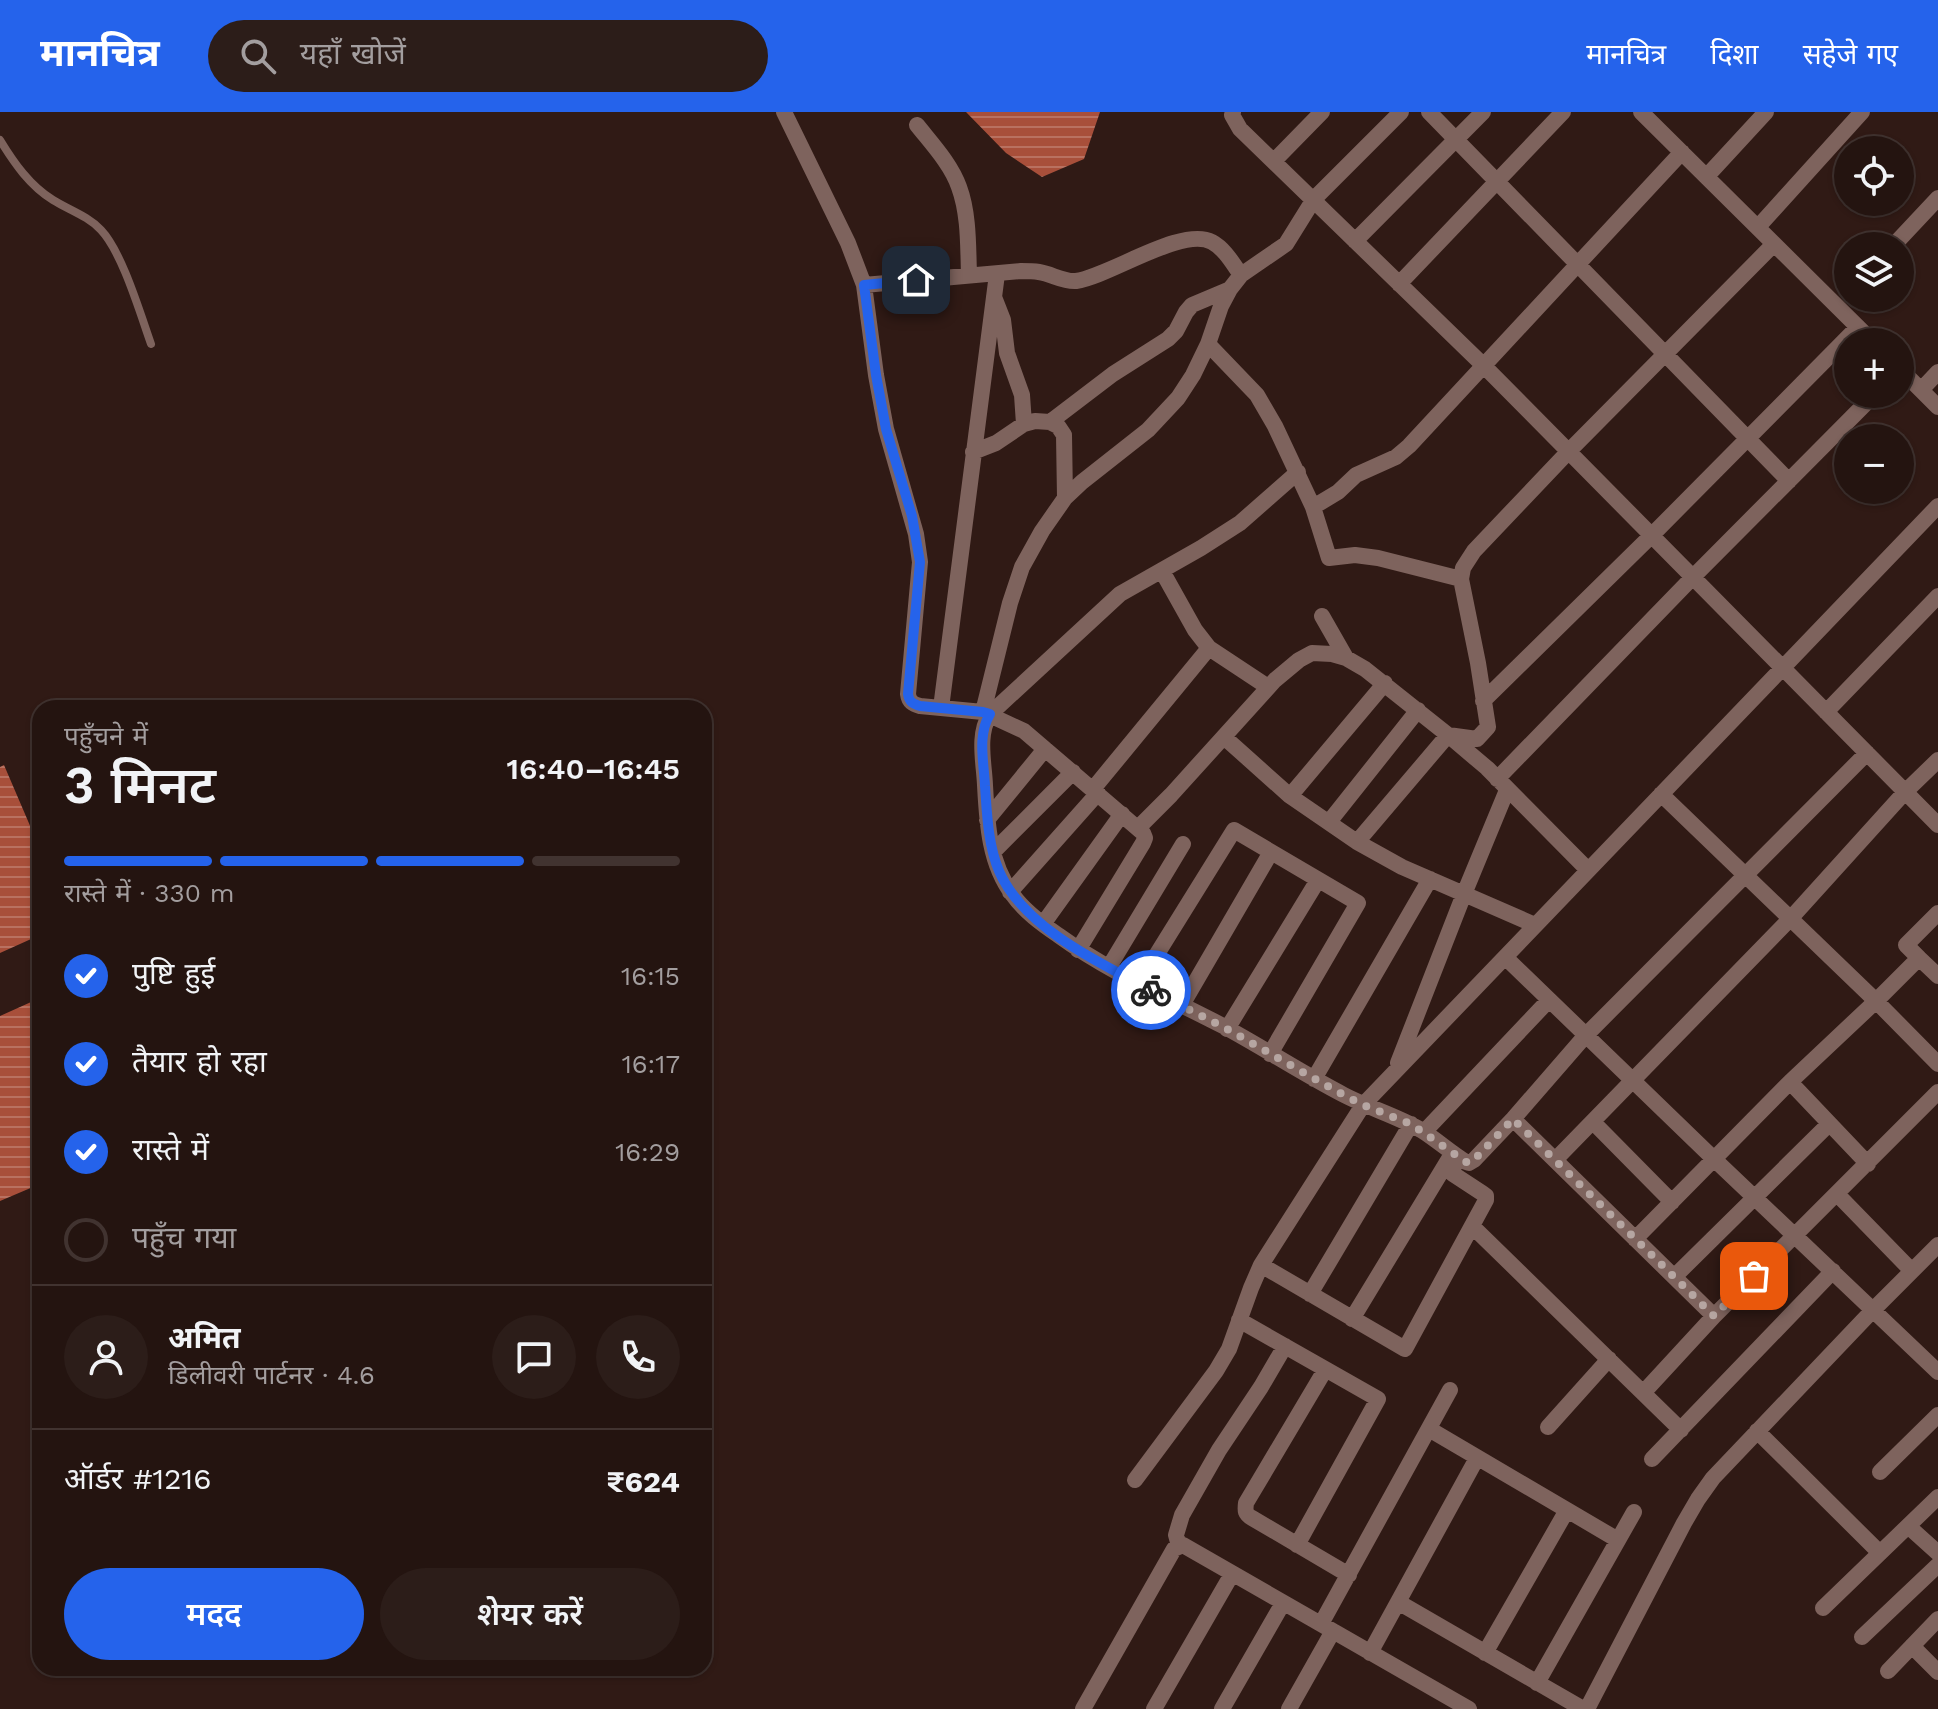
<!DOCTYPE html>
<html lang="hi">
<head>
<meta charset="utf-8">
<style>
  body { margin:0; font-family:"Work Sans","Noto Sans Devanagari",sans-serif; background:#2c1d19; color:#f1f3f6; height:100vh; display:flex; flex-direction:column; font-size:30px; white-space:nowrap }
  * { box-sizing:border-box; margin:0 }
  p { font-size:26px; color:#a39e9f }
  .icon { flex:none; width:44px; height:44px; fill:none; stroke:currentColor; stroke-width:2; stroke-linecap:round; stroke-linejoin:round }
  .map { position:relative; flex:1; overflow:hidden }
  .sheet { position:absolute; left:32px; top:588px; width:680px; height:976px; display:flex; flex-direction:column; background:#241410; border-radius:24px; box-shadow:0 2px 6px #0004,0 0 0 2px #413330 }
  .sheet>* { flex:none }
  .controls { position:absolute; left:1834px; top:24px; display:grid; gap:16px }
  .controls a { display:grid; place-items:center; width:80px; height:80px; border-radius:50%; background:#241410; box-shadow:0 2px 6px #0004,0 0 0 2px #413330; font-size:40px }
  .pin { position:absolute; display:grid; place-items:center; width:68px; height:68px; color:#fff; margin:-34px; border-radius:16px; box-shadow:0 4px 12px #0006 }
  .courier { position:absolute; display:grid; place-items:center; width:80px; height:80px; margin:-40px; border:6px solid #2563eb; border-radius:50%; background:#fff; color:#222; box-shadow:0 2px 10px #0007 }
  .summary em { font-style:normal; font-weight:600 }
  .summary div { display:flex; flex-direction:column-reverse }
  .summary { display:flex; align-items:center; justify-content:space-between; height:136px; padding:0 32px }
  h1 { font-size:52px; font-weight:600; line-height:60px }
  .bar { display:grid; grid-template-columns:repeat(4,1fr); gap:12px 8px; align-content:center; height:96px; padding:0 32px }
  .bar i { height:10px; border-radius:6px; background:#413330 }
  .bar .active { background:#2563eb }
  .bar p { grid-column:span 4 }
  .line { display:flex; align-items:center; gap:20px; padding:0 32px; border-top:2px solid #413330 }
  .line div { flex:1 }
  .round { display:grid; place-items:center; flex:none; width:84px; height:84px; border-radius:42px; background:#2c1d19 }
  ol { padding:0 32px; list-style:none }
  li { display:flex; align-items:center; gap:24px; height:88px }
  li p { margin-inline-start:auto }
  li .icon { padding:8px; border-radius:50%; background:#2563eb; color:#fff; stroke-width:4 }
  li:last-child { color:#a39e9f }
  li i { width:44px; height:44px; border:4px solid #413330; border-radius:50% }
  .cta { display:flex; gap:16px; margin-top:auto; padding:16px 32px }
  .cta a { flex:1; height:92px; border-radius:48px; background:#2563eb; color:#fff; font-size:32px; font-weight:600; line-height:92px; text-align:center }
  .cta a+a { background:#2c1d19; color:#f1f3f6 }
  header { display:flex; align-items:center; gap:48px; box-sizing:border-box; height:112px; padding:0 40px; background:#2563eb; color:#fff }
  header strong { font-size:38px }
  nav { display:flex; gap:44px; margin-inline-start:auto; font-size:28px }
  .search { width:560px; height:72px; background:#2c1d19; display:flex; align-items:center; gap:20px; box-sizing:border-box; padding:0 28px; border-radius:44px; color:#a39e9f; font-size:30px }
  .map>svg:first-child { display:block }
  .water { fill:url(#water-rules) }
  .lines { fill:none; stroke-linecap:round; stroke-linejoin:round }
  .lane { stroke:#7e635d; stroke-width:8 }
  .street { stroke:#7e635d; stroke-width:16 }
  .done { stroke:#b6a6a2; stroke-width:8; stroke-dasharray:0 14.4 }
  .route { stroke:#2563eb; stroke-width:10 }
</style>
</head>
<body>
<header>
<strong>मानचित्र</strong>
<div class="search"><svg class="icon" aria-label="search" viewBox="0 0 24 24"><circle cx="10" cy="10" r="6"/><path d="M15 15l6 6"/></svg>यहाँ खोजें</div>
<nav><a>मानचित्र</a><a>दिशा</a><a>सहेजे गए</a></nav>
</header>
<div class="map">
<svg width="1938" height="1597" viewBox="0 0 1938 1597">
  <defs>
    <pattern id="water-rules" width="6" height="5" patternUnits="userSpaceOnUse" patternTransform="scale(2)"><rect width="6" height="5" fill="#a84f3a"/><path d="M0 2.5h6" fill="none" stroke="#b97160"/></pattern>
  </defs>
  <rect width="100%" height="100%" fill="#301a15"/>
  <path class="water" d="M966 0H1100L1084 47 1042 65 1006 41Z
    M4 653 40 737V823L0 841V655Z
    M40 886V1072L0 1089V904Z"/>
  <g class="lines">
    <path class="lane" d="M0 28C14 51 30 74 53 88 69 98 88 104 101 118 122 140 140 201 151 232"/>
    <path class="street" d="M784 0 848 131 864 173 876 263 886 317 916 422 920 450 908 582C909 590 913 592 920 594L983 600 1024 619 1143 721 1145 726 1143 731 1078 838
      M1233 0 1232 3 1240 17 1483 253 1938 713
      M1429 0 1789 369
      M1641 0 1873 230
      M917 13C932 32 951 52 959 75 969 102 968 134 969 163
      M1274 49 1322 0
      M1707 64 1766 0
      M1758 115 1862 0
      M1355 129 1483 0
      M1893 134 1938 86
      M1399 172 1563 0
      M864 173 1021 159C1027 159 1033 159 1039 160 1052 162 1063 170 1076 169 1110 164 1182 114 1212 130 1225 137 1233 152 1241 163
      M994 185 1003 208 1007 241 1022 283 1024 312
      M1208 232 1257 283 1275 314 1313 395 1329 446 1355 443 1378 446 1461 467
      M1900 257 1938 295
      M1921 278 1938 260
      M1050 310 1113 262 1168 227 1176 219 1186 200 1192 193 1230 177
      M973 340 996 331 1024 312 1035 309 1050 310 1058 314 1064 323 1065 386
      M1298 360 1240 411 1201 436 1120 482 990 602C977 623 984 650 985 673 987 710 989 752 1013 783 1024 799 1042 812 1058 823 1109 860 1167 885 1223 914 1264 936 1303 962 1344 983 1369 996 1397 1004 1421 1018 1437 1028 1450 1040 1466 1050L1469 1051 1474 1048 1513 1007 1586 923 1867 641
      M1313 395 1338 380 1356 363 1396 345 1409 334 1682 40
      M1162 459 1195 518 1209 536 1268 575
      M1322 504 1346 546
      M1483 589 1652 423 1858 215
      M941 596 997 162
      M983 600 1010 491 1022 455 1042 419 1065 386 1082 370 1148 318 1178 286 1193 263 1208 232 1221 194 1230 177 1241 163 1286 132 1314 87 1401 0
      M1826 600 1938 484
      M1224 625 1290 684 1357 730 1402 755 1535 813
      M1497 667 1693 465 1875 282
      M1093 677 1209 536
      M1661 682 1876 889 1938 952
      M1290 684 1385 571
      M987 708 1045 637
      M1329 710 1418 598
      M1138 716 1171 683 1275 568 1299 548 1312 541 1332 542 1346 546 1365 557 1448 623 1487 656 1588 758
      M1357 730 1448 623 1477 627 1488 615 1478 551 1461 467 1463 456 1474 439 1569 339 1774 132
      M993 740 1073 660
      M1010 780 1098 681
      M1043 812 1122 702
      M1505 845 1715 1048 1938 1260
      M1919 846 1938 864
      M1109 855 1183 732
      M1139 871 1234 718 1358 791 1270 942
      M1182 893 1271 740
      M1227 917 1318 768
      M1398 951 1464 782 1507 678
      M1314 967 1430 767
      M1790 970 1868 1052
      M1513 1007 1714 1204
      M1593 1010 1672 1090
      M1424 1020 1549 888
      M1459 1046 1453 1056V1062L1482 1081 1486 1084V1088L1405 1237 1261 1153 1363 993 1938 394
      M1555 1048 1791 806 1905 680 1938 648
      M1837 1082 1912 1159
      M1473 1115 1681 1318
      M1635 1127 1790 970 1876 889 1919 846 1906 833 1938 801
      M1674 1165 1829 1012
      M1310 1182 1411 1012
      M1352 1207 1452 1042
      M1239 1208 1378 1287 1297 1433
      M1325 1258 1246 1391C1245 1399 1245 1402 1252 1406L1349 1463
      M1643 1281 1714 1204 1938 980
      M1548 1315 1609 1247
      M1429 1317 1618 1428
      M1757 1319 1880 1441
      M1652 1347 1833 1159
      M1880 1360 1938 1303
      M1135 1368 1216 1259 1229 1237 1251 1176 1261 1153
      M1908 1414 1938 1441
      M1179 1434 1176 1423 1182 1403 1219 1338 1261 1275 1285 1234
      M1398 1490 1583 1597
      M1823 1496 1938 1385
      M1321 1512 1450 1278
      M1862 1525 1938 1453
      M1912 1534 1938 1560
      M1370 1541 1477 1346
      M1485 1541 1567 1398
      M1888 1559 1938 1507
      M1537 1571 1634 1400
      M1083 1597 1174 1437 1183 1433 1469 1597
      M1154 1597 1232 1462
      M1222 1597 1283 1491
      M1289 1597 1333 1519
      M1587 1597 1684 1411 1698 1387 1713 1366 1873 1198 1938 1133"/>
  </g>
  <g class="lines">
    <path class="done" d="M1151 878 1227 917 1338 980 1363 993 1411 1012 1466 1050 1469 1051 1474 1048 1513 1007 1714 1204 1754 1164"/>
    <path class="route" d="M916 168 864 173 876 263 886 317 912 404 920 450 908 582C909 590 913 592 920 594L983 600 990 602C977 623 984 651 985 674 987 702 988 733 999 759 1023 815 1099 851 1151 878"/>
  </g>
</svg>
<div class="controls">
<a><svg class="icon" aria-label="locate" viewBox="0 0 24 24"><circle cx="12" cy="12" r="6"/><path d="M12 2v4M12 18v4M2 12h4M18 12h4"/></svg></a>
<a><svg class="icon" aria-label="layers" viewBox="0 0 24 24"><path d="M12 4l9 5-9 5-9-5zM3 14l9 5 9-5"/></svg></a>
<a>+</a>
<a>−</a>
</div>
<div class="pin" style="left:1754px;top:1164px;background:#ea580c"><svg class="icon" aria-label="bag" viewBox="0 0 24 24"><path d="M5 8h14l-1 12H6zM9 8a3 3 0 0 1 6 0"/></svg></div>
<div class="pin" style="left:916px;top:168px;background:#1f2937"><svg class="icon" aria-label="home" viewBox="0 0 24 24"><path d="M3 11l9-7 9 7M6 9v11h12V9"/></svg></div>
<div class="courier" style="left:1151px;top:878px"><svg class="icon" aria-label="bike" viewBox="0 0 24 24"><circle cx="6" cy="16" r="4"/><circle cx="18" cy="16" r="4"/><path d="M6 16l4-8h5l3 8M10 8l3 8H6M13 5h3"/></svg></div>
<section class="sheet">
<div class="summary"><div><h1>3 मिनट</h1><p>पहुँचने में</p></div><em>16:40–16:45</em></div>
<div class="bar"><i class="active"></i><i class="active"></i><i class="active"></i><i></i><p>रास्ते में · 330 m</p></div>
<ol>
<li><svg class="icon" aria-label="check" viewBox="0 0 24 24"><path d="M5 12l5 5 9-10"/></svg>पुष्टि हुई<p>16:15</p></li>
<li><svg class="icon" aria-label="check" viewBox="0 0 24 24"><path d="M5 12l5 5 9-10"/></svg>तैयार हो रहा<p>16:17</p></li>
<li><svg class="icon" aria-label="check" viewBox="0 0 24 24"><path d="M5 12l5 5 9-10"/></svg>रास्ते में<p>16:29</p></li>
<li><i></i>पहुँच गया</li>
</ol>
<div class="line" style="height:144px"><a class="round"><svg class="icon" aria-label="person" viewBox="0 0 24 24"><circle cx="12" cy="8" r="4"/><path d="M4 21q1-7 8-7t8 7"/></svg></a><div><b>अमित</b><p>डिलीवरी पार्टनर · 4.6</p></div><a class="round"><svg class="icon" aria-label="chat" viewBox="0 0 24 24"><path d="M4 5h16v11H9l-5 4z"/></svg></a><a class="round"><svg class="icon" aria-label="phone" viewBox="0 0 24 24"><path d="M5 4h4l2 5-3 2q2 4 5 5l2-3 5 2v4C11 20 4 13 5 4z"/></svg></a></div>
<div class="line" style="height:104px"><div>ऑर्डर #1216</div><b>₹624</b></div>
<div class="cta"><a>मदद</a><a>शेयर करें</a></div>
</section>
</div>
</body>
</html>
